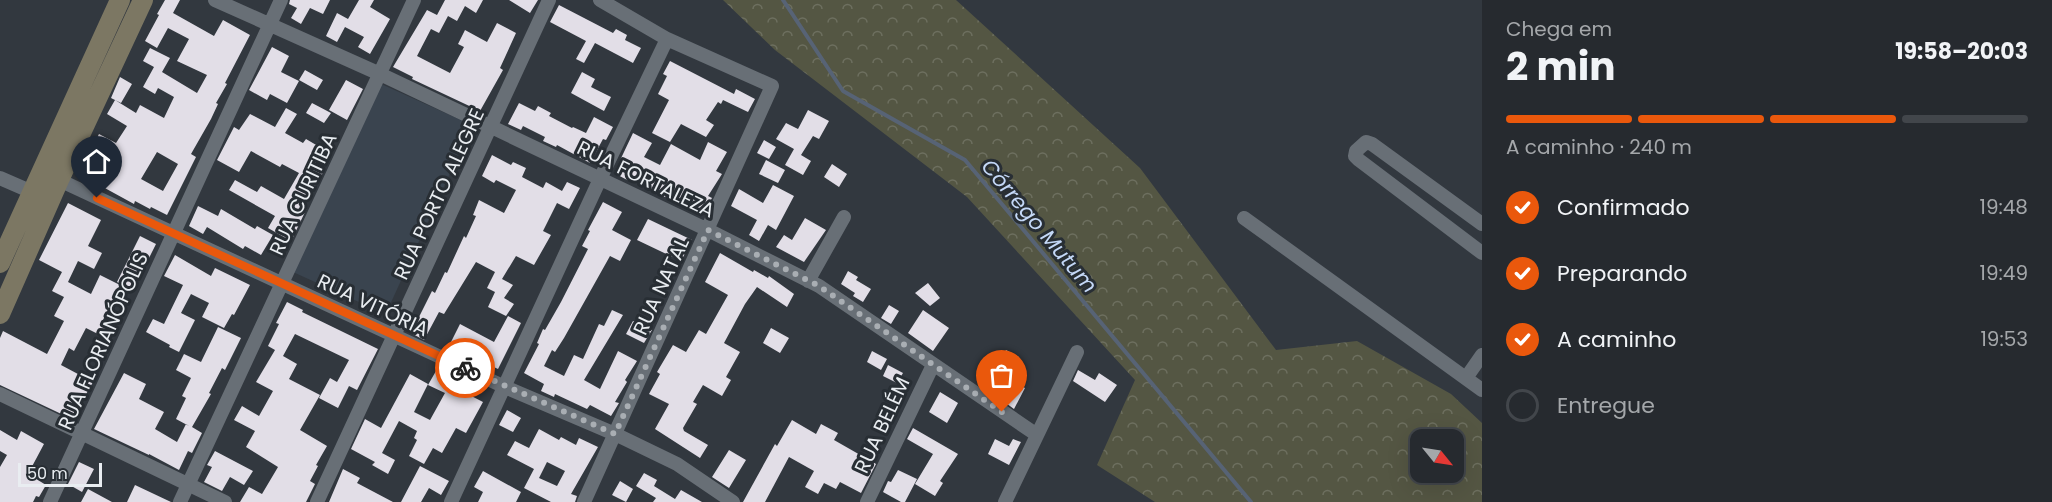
<!DOCTYPE html>
<html lang="pt">
<head>
<meta charset="utf-8">
<style>
  body { margin:0; font-family:Poppins,sans-serif; background:#2e3237; color:#f1f3f6; height:100vh; display:flex; flex-direction:column; font-size:22px; white-space:nowrap }
  * { box-sizing:border-box; margin:0 }
  p { font-size:20px; color:#a4a7aa }
  .icon { flex:none; width:33px; height:33px; fill:none; stroke:currentColor; stroke-width:2; stroke-linecap:round; stroke-linejoin:round }
  .map { position:relative; flex:1; overflow:hidden }
  .drawer { display:flex; flex-direction:column; background:#262a2f; width:570px }
  .drawer>* { flex:none }
  .needle { width:39px; rotate:120deg }
  .controls { position:absolute; left:1410px; top:429px; display:grid; gap:12px }
  .controls a { display:grid; place-items:center; width:54px; height:54px; border-radius:12px; background:#262a2f; box-shadow:0 6px 24px #0002,0 0 0 2px #42464b; font-size:30px }
  .scale { position:absolute; left:18px; bottom:15px; width:84px; box-sizing:border-box; padding-left:6px; border:3px solid #e9edf1; border-top:0; font-size:16px; line-height:21px; white-space:nowrap; color:#e9edf1; -webkit-text-stroke:4px #282e34; paint-order:stroke }
  .pin { position:absolute; display:grid; place-items:center; width:51px; height:51px; color:#fff; margin:-62px -26px; border-radius:50% 50% 50% 0; rotate:-45deg; box-shadow:0 0 6px #0007 }
  .pin .icon { rotate:45deg }
  .courier { position:absolute; display:grid; place-items:center; width:60px; height:60px; margin:-30px; border:4px solid #ea580c; border-radius:50%; background:#fff; color:#222; box-shadow:0 2px 8px #0007 }
  .headline em { font-style:normal; font-weight:700 }
  .headline div { display:flex; flex-direction:column-reverse }
  .headline { display:flex; align-items:center; justify-content:space-between; height:102px; padding:0 24px }
  h1 { font-size:39px; font-weight:700; line-height:45px }
  .bar { display:grid; grid-template-columns:repeat(4,1fr); gap:9px 6px; align-content:center; height:72px; padding:0 24px }
  .bar i { height:8px; border-radius:4px; background:#42464b }
  .bar .selected { background:#ea580c }
  .bar p { grid-column:span 4 }
  ol { padding:0 24px; list-style:none }
  li { display:flex; align-items:center; gap:18px; height:66px }
  li p { margin-inline-start:auto }
  li .icon { padding:6px; border-radius:50%; background:#ea580c; color:#fff; stroke-width:4 }
  li:last-child { color:#a4a7aa }
  li i { width:33px; height:33px; border:3px solid #42464b; border-radius:50% }
  main { display:flex; flex:1; min-height:0 }
  .map>svg:first-child { display:block }
  .built { fill:#3a444f }
  .forest { fill:url(#forest-crowns); fill-rule:evenodd }
  .lines { fill:none; stroke-linecap:round; stroke-linejoin:round }
  .stream { stroke:#576375; stroke-width:4 }
  .building { fill:#e2dee7; fill-rule:evenodd }
  .street { stroke:#686f76; stroke-width:14 }
  .secondary { stroke:#7c7763; stroke-width:20 }
  .done { stroke:#a9aeb3; stroke-width:6; stroke-dasharray:0 10.8 }
  .route { stroke:#ea580c; stroke-width:8 }
  .labels { text-anchor:middle; stroke-width:6; stroke-linejoin:round; paint-order:stroke }
  .street-label { font-size:20px; fill:#e9edf1; stroke:#282e34 }
  .water-label { font-size:21px; font-style:italic; fill:#c4d8f7; stroke:#282e34 }
</style>
</head>
<body>
<main>
<div class="map">
<svg width="1482" height="502" viewBox="0 0 1482 502">
  <defs>
    <pattern id="forest-crowns" width="20" height="18" patternUnits="userSpaceOnUse" patternTransform="scale(1.5)"><rect width="20" height="18" fill="#545643"/><path d="M2 6a3 3 0 1 1 6 0M12 15a3 3 0 1 1 6 0" fill="none" stroke="#6d6f5f"/></pattern>
  </defs>
  <rect width="100%" height="100%" fill="#32383f"/>
  <path class="built" d="M379 83 472 125 388 309 381 312 293 272Z"/>
  <path class="forest" d="M723 0H956L1140 168 1276 350 1357 341 1451 394 1482 423V502H1155L1097 465 1135 380 967 197 775 50ZM1420 440H1454V472H1420Z"/>
  <g class="lines">
    <path class="stream" d="M783 0 843 91 965 160 1251 502"/>
  </g>
  <path class="building" d="M165 0H180L173 13 214 36 223 20 250 35 225 83 227 84 216 103 218 104 211 119 191 154 196 157 167 215 151 207 150 209 135 201 134 204 81 175 92 155 89 153 99 134 116 143 127 126 107 114 115 100 136 113 140 105 164 118 174 97 158 88 155 94 143 87 154 67 143 61 150 48 170 58 162 72 197 93 207 75 177 61 189 39 168 28 157 48 145 41 159 15 157 14ZM157 152 178 164 163 191 141 179Z
    M290 0H330L323 14 310 8 301 24 291 18 297 8 289 4Z
    M359 0H374L370 7 390 19 370 54 358 47 364 37 345 27 337 42 326 36 337 13 348 19Z
    M445 0H483L476 13 465 6 457 21 448 16 439 33 431 29 417 56 450 73 464 47 458 44 465 30 487 42 497 23 516 33 500 68 503 70 480 111 412 79 413 77 393 67 427 10 437 15Z
    M509 0H538L530 13Z
    M559 5 613 33 616 29 627 35 625 40 641 48 633 63 595 43 584 63 576 59 586 41 550 22Z
    M272 47 289 56 281 72 299 81 287 103 270 94 267 100 249 90Z
    M670 61 734 94 736 89 755 99 748 112 723 100 721 104 718 102 706 120 714 125 706 137 681 124 670 142 652 133 669 100 658 94 667 76 663 74Z
    M305 70 323 80 317 90 299 80Z
    M582 72 595 79 591 87 611 97 604 111 571 93Z
    M120 77 132 84 121 103 111 98Z
    M346 80 363 89 347 120 329 110Z
    M312 103 331 113 324 123 306 113Z
    M519 103 535 111 538 106 551 113 549 116 572 128 573 127 586 133 594 117 613 127 606 140 603 139 590 163 557 145 556 147 543 141 545 137 523 126 521 130 508 124Z
    M286 108 297 114 285 133 303 143 306 139 323 149 314 165 324 171 303 206 307 208 291 241 268 228 275 216 229 190 235 180 257 192 261 186 284 199 299 173 282 164 280 167 251 151 239 172 217 160 234 127 239 130 250 114 275 127Z
    M808 110 829 121 819 139 813 136 801 155 811 161 803 175 785 165 794 149 776 139 786 123 798 129Z
    M633 133 652 143 644 157 660 165 671 144 700 160 708 142 727 152 716 171 722 174 708 196 712 198 704 211 684 201 683 203 666 195 665 197 633 178 631 182 614 173Z
    M764 140 776 147 769 159 757 153Z
    M492 155 511 165 513 162 526 168 522 177 543 188 546 182 562 191 567 182 580 188 569 209 557 203 543 231 551 235 534 265 516 256 502 279 513 285 504 298 514 304 506 316 488 307 495 292 487 288 495 272 476 262 444 314 439 312 424 340 411 333 432 291 435 293 445 272 447 273 464 236 466 238 476 216 473 215 479 200 504 213 516 190 496 180 494 183 482 176Z
    M766 160 785 170 778 183 759 174Z
    M832 164 847 174 839 187 824 177Z
    M773 185 794 196 776 230 768 225 759 241 749 235 757 220 731 206 739 189 763 203Z
    M603 202 622 212 612 230 631 240 620 261 610 256 564 338 555 352 552 350 544 366 564 376 574 355 583 359 599 324 604 326 612 310 623 315 584 380 600 389 618 351 637 361 625 380 627 382 615 402 619 403 611 416 590 405 587 409 555 394 554 397 541 391 544 384 524 373 539 344 537 343 543 329 545 330 561 302 588 249 582 246 590 231 588 230Z
    M68 203 101 220 88 246 102 253 94 269 78 261 68 282 91 294 100 275 120 285 103 320 115 326 108 339 86 328 74 351 69 348 61 365 93 382 72 419 0 385V338L3 331 47 354 64 321 54 316 64 297 52 291 62 272 39 260Z
    M198 206 218 216 221 209 255 229 257 226 273 235 261 255 245 246 243 249 207 227 203 234 189 226Z
    M805 218 826 230 804 262 776 247 784 235 792 240Z
    M648 219 692 240 681 261 637 240Z
    M140 236 156 244 133 290 117 282Z
    M720 253 753 272 754 270 768 278 769 276 794 294 787 307 757 287 745 304 724 343 740 352 726 377 731 380 722 396 703 385 693 402 697 404 683 428 684 431 708 445 700 458 655 429 669 404 649 394 660 374 657 372 673 345 686 352 699 330 706 334 728 295 705 282Z
    M175 255 211 276 215 268 250 285 234 315 232 314 224 328 202 317 209 303 191 294 181 313 195 320 179 352 169 347 170 345 146 332 153 319 164 324 183 285 164 276Z
    M848 271 858 277 856 280 871 289 863 302 853 296 855 293 841 284Z
    M928 283 940 298 930 306 915 293Z
    M287 302 303 310 302 312 378 349 357 390 349 386 338 408 319 398 330 378 337 382 349 360 295 334 283 356 297 364 289 379 320 395 300 430 327 446 316 465 318 466 310 481 315 484 306 502H240L249 487 262 494 278 467 246 447 255 431 234 420 242 406 259 416 273 391 256 382 275 350 268 346 279 324 276 323Z
    M889 305 899 311 891 324 881 318Z
    M923 310 949 328 933 351 908 333Z
    M508 316 521 323 498 369 449 346 460 324 494 342Z
    M633 321 652 330 644 343 626 334Z
    M218 327 241 338 225 370 222 368 209 393 211 394 192 427 202 433 192 453 188 451 179 470 149 454V455L94 429 124 373 146 384 139 399 164 412 155 429 177 442 186 424 189 426 176 419 186 398 182 396 191 378 176 370 184 354 201 362Z
    M771 328 789 338 780 353 763 343Z
    M1006 350 1019 357 1008 376 995 369Z
    M872 351 887 359 881 370 867 362Z
    M888 365 903 373 897 383 883 376Z
    M1078 370 1095 380 1099 373 1117 385 1105 402 1073 381Z
    M436 371 451 379 448 384 483 402 466 433 456 428 442 453 433 448 424 464 409 456 417 440 414 438 417 431 399 421 382 453 395 460 388 474 372 465 375 462 351 449 365 419 381 428 410 374 428 384 414 412 430 420 445 393 428 385Z
    M1009 379 1025 388 1014 409 999 398Z
    M892 385 906 393 901 403 886 396Z
    M940 392 958 403 947 423 929 412Z
    M507 410 521 418 513 432 499 425Z
    M792 420 816 434 821 424 838 433 834 440 876 464 861 493 840 482 836 489 824 483 818 494 805 487 814 471 789 457 765 502H743L775 444 777 446Z
    M913 428 958 454 940 481 943 483 935 496 915 484 933 454 907 439Z
    M539 429 559 440 561 437 576 445 579 438 598 447 571 494 577 496 575 502H551L524 488 534 469 507 455 515 441 529 448ZM547 462 565 471 557 486 539 478Z
    M0 430 17 440 21 431 44 444 28 474 46 485 39 497 36 496 33 502H0V467L7 455 0 451Z
    M995 439 1009 446 1013 439 1021 442 1009 465 988 454Z
    M729 450 746 460 729 488 712 477Z
    M215 451 253 471 244 485 230 477 222 491 204 482 212 467 207 465Z
    M79 462 94 469 82 492 68 484Z
    M420 466 449 481 441 495 429 488 421 502H401Z
    M343 469 360 478 357 483 393 502H329Z
    M898 470 917 479 905 502H901L883 492 888 481 891 482Z
    M483 471 521 492 516 502H478L483 492 474 487Z
    M644 473 657 480 654 486 675 499 681 490 702 502H653L656 498 636 486Z
    M620 481 633 489 626 502 612 495Z
    M135 485 171 502H127Z
    M88 489 112 502H81Z"/>
  <g class="lines">
    <path class="street" d="M215 0 380 74 708 230 819 286 1037 435
      M0 178 39 195
      M59 180 505 387 615 434 677 464 733 502
      M1244 218 1482 390
      M1482 224 1372 144 1366 142 1356 151 1355 156 1359 160 1482 253
      M808 281 844 217
      M1466 378 1482 355
      M0 394 225 502
      M50 502 281 0
      M180 502 414 0
      M317 502 549 0
      M451 502 600 179 667 39
      M584 502 772 86 667 39 600 0
      M867 502 933 365
      M1005 502 1077 352"/>
    <path class="secondary" d="M0 263 120 0
      M0 314 59 180 143 0"/>
  </g>
  <g class="lines">
    <path class="done" d="M465 368 615 434 708 230 819 286 1002 412"/>
    <path class="route" d="M97 198 465 368"/>
  </g>
  <g class="labels">
    <g class="street-label">
      <text transform="translate(646 179) rotate(26)" y="7">RUA FORTALEZA</text>
      <text transform="translate(303 194) rotate(-65)" y="7">RUA CURITIBA</text>
      <text transform="translate(439 194) rotate(-65)" y="7">RUA PORTO ALEGRE</text>
      <text transform="translate(661 286) rotate(-65)" y="7">RUA NATAL</text>
      <text transform="translate(373 305) rotate(25)" y="7">RUA VITÓRIA</text>
      <text transform="translate(103 341) rotate(-66)" y="7">RUA FLORIANÓPOLIS</text>
      <text transform="translate(882 425) rotate(-65)" y="7">RUA BELÉM</text>
    </g>
    <g class="water-label">
      <text transform="translate(1039 226) rotate(50)" y="7">Córrego Mutum</text>
    </g>
  </g>
</svg>
<div class="controls">
<a><svg class="needle" viewBox="-14 -14 28 28"><path d="M0-13l5 13h-10z" fill="#e53935"/><path d="M0 13l5-13h-10z" fill="#a4a7aa"/></svg></a>
</div>
<div class="scale">50 m</div>
<div class="pin" style="left:1002px;top:412px;background:#ea580c"><svg class="icon" aria-label="bag" viewBox="0 0 24 24"><path d="M5 8h14l-1 12H6zM9 8a3 3 0 0 1 6 0"/></svg></div>
<div class="pin" style="left:97px;top:198px;background:#1f2937"><svg class="icon" aria-label="home" viewBox="0 0 24 24"><path d="M3 11l9-7 9 7M6 9v11h12V9"/></svg></div>
<div class="courier" style="left:465px;top:368px"><svg class="icon" aria-label="bike" viewBox="0 0 24 24"><circle cx="6" cy="16" r="4"/><circle cx="18" cy="16" r="4"/><path d="M6 16l4-8h5l3 8M10 8l3 8H6M13 5h3"/></svg></div>
</div>
<section class="drawer">
<div class="headline"><div><h1>2 min</h1><p>Chega em</p></div><em>19:58–20:03</em></div>
<div class="bar"><i class="selected"></i><i class="selected"></i><i class="selected"></i><i></i><p>A caminho · 240 m</p></div>
<ol>
<li><svg class="icon" aria-label="check" viewBox="0 0 24 24"><path d="M5 12l5 5 9-10"/></svg>Confirmado<p>19:48</p></li>
<li><svg class="icon" aria-label="check" viewBox="0 0 24 24"><path d="M5 12l5 5 9-10"/></svg>Preparando<p>19:49</p></li>
<li><svg class="icon" aria-label="check" viewBox="0 0 24 24"><path d="M5 12l5 5 9-10"/></svg>A caminho<p>19:53</p></li>
<li><i></i>Entregue</li>
</ol>
</section>
</main>
</body>
</html>
